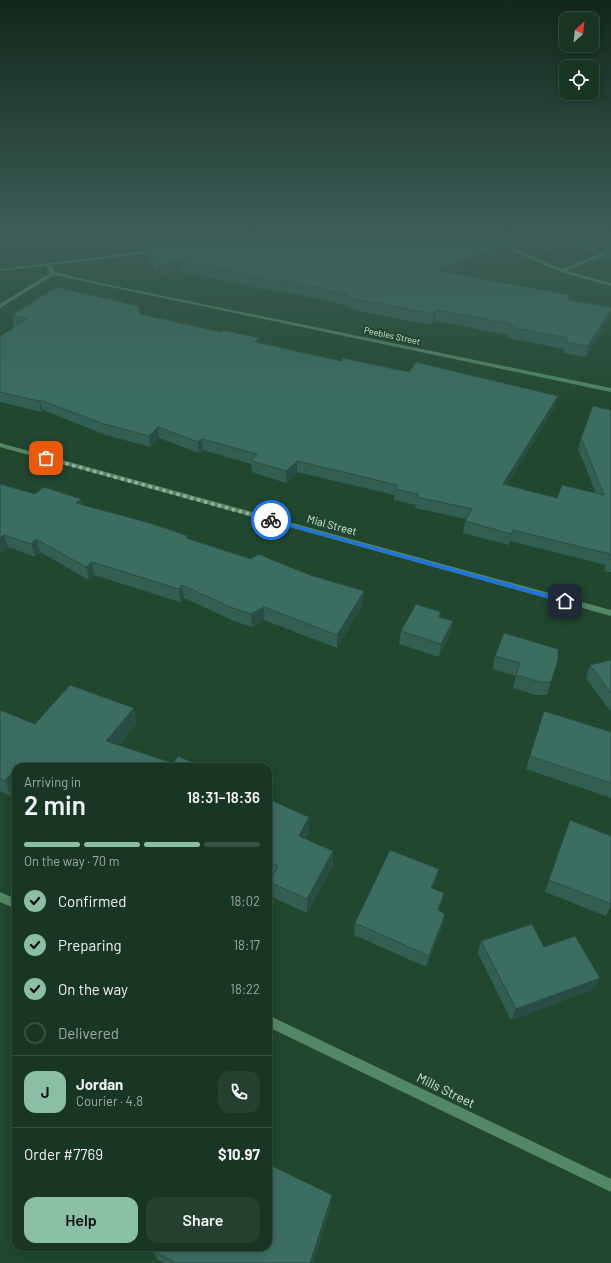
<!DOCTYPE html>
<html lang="en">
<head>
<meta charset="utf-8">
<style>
  body { margin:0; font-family:Barlow,sans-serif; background:#264030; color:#f1f3f6; height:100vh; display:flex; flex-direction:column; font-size:15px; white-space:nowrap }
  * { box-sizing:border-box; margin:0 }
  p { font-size:13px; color:#9faba6 }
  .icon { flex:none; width:22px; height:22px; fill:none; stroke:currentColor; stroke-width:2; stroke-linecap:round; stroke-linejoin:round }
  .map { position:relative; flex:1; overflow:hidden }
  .panel { position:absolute; left:12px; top:763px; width:260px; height:488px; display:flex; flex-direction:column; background:#193523; border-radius:12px; box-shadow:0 2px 10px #0003,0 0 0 1px #375041 }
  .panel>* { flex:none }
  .needle { width:26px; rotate:27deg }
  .fabs { position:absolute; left:559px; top:12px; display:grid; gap:8px }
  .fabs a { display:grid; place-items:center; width:40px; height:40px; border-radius:8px; background:#193523; box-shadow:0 2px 10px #0003,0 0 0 1px #375041; font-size:20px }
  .pin { position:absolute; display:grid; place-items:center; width:34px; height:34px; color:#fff; margin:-17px; border-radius:8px; box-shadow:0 2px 6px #0006 }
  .courier { position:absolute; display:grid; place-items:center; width:40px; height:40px; margin:-20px; border:3px solid #1a73e8; border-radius:50%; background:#fff; color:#222; box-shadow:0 1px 5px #0007 }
  .head em { font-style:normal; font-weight:600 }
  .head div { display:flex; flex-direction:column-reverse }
  .head { display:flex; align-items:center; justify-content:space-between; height:68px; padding:0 12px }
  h1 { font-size:26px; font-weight:600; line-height:30px }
  .bar { display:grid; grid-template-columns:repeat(4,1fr); gap:6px 4px; align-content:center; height:48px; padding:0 12px }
  .bar i { height:5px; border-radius:3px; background:#375041 }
  .bar .current { background:#8abfa5 }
  .bar p { grid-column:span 4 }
  .line { display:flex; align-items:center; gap:10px; padding:0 12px; border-top:1px solid #375041 }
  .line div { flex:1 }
  .round { display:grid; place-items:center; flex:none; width:42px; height:42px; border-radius:12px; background:#264030 }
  ol { padding:0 12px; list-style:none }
  li { display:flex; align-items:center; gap:12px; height:44px }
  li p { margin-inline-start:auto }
  li .icon { padding:4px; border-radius:50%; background:#8abfa5; color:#111; stroke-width:4 }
  li:last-child { color:#9faba6 }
  li i { width:22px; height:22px; border:2px solid #375041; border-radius:50% }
  .primary-button { display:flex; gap:8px; margin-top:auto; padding:8px 12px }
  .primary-button a { flex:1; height:46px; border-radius:12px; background:#8abfa5; color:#111; font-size:16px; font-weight:600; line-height:46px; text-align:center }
  .primary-button a+a { background:#264030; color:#f1f3f6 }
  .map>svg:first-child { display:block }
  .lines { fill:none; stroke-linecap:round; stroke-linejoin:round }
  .minor { fill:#538765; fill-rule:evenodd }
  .tertiary { fill:#538765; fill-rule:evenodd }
  .wall { fill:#335f53 }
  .shaded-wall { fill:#294d44 }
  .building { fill:#3b6e61; stroke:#294d44 }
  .route { fill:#1a73e8 }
  .done { stroke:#95b09e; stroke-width:4; stroke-dasharray:0 7.2 }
  .labels { text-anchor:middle; stroke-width:4; stroke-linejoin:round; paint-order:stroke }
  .far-street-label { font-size:9px; fill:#d4e9da; stroke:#21472f }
  .street-label { font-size:11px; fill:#d4e9da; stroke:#21472f }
  .near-street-label { font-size:13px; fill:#d4e9da; stroke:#21472f }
</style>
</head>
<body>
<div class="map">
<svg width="611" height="1263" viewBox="0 0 611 1263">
  <rect width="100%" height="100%" fill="#21472f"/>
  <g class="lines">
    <path class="minor" d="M503 244 562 269 611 249V252L567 271 611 283V286L560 272 501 246V245Z
      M47 263H49L55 272 91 281 611 388V392L54 275 0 308V304L50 273 45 264Z
      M0 443 611 610V616L0 447Z
      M0 892 16 899V909L0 902Z
      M268 1015 611 1179V1192L268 1027Z"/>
    <path class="tertiary" d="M156 250H158V252L0 271V269Z"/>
  </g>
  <path class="wall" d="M1 235H89L90 239 37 251 36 245 14 250Z
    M134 235H611V260L603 257 605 250 595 254 576 246 555 254 533 245 520 249 513 246 512 252 454 273 570 295 569 300 611 307V313L610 319 586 357 563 353 564 349 508 338V335L435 321 431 325 359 311 345 307V305L281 291 280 292 247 286V285L182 272 159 275 146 256V251H144L140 244 139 242H138Z
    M140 314 259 342 341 361 558 396 555 407 507 485 557 498 596 493 578 449 581 438 611 410V572L604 571 606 565 510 541 509 545 463 533 465 521 466 519 415 508 416 505 394 500V495L297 472 286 483 252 472 251 464 203 450 199 453 159 438 150 447 106 435 43 410 41 412 0 402V336L16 326H14L12 315Z
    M0 484 35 494 81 499 83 505 251 559 310 575 364 591 363 604 337 648 264 620 252 627 234 621 184 598 180 602 94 575 89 580 40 552 35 557 8 547 0 554Z
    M441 612 440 617 453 621 450 634 439 657 399 644 401 631Z
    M495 656 554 673 547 695H536L513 688 516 676 493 669Z
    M611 660V712L586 678 590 665Z
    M0 710 35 724 137 723 119 745 173 763 203 767H16V790L11 796 0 791Z
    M544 711 611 732V798L526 769Z
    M268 799 309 831 305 839 333 851V865L307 913 270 896 269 882 272 877 268 875Z
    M570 820 611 836V905L606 916 545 892Z
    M436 881 433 888 444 893 441 904 439 911 443 925 426 967 354 935 355 923Z
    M481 941 544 947 594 989 511 1020 478 953Z
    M331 1206 313 1263H164L157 1259 152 1250Z"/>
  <path class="shaded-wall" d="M33 235H89L90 239 37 251 36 245 14 250 12 239Z
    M137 235H138L139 242H138Z
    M193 235H274L145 245 146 251H144L142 241Z
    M534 235H535L533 245 520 249 522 239Z
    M578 236 576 246 555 254 557 243Z
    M611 239V248L605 247V250L595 254 597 244Z
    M514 242 512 252 434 280 436 270Z
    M181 262 182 272 159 275 157 265Z
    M281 280V291L280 292 279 282Z
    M436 310 435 321 431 325 433 314Z
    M611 310V313L610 319 586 357 588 346Z
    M259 338V348L255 342Z
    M558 396 555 407 501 495 503 484Z
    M40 400 43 410 41 412 39 401Z
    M158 427 159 438 150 447 149 436Z
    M202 439 203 450 199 453 198 442Z
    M297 461V472L286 483V471Z
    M81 499 84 511 76 503Z
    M513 530 510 541 509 545 511 534Z
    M4 535 8 547 0 554V538Z
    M36 539 40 552 35 557 31 544Z
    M92 562 94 575 89 580 86 567Z
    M182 585 184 598 180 602 179 589Z
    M364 591 363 604 337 648V635Z
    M264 607V620L252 627 251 614Z
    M453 621 450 634 439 657 441 644Z
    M134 708 137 723 110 756 106 741Z
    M16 768V790L11 796 5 781Z
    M309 817V831L299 850V836Z
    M333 851V865L307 913V899Z
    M439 869 436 881 429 900 431 888Z
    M444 893 441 904 435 922 438 910Z
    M445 914 443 925 426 967 429 956Z
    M600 978 594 989 511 1020 516 1009Z
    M332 1195 331 1206 313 1263H310Z"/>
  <path class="building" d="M8 235H33L12 239Z
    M34 235H60L35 240Z
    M139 235H193L142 241Z
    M237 235H497L514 242 436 270 570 295 568 300 611 307V310L588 346 566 342 567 338 510 327 512 324 436 310 433 314 360 300 345 296 347 294 281 280 279 282 246 275 247 274 181 262 157 265 145 245Z
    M512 235H534L522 239Z
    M536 235H611V239L597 244 578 236 557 243Z
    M611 244V249L605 247Z
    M56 287 139 306 140 314 221 332 224 330 259 338 255 342 341 361 343 358 409 372 416 362 558 396 503 484 557 498 562 485 604 495 581 438 593 406 611 410V560L608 559 610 554 513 530 511 534 465 521 472 509 417 497 418 494 395 489 397 485 297 461 286 471 251 461 257 454 202 439 198 442 158 427 149 436 104 424 40 400 39 401 0 392V336L27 319 12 315Z
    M0 484 35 494 44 487 81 499 76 503 153 524 188 536 186 538 251 559 258 554 310 575 364 591 337 635 264 607 251 614 233 608 182 585 179 589 92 562 86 567 36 539 31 544 4 535 0 538Z
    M416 604 441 612 438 617 453 621 441 644 401 631Z
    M504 633 558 649V660L551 682H540L516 675 520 663 495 656Z
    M611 660V693L590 665Z
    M70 685 134 708 106 741 173 763 178 756 203 767H20L18 766 16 767V768L5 781 0 779V710L35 724Z
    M544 711 611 732V783L530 756Z
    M268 799 309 817 299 836 333 851 307 899 269 882 278 866 268 861Z
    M570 820 611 836V904L549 880Z
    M390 850 439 869 431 888 444 893 438 910 445 914 429 956 355 923Z
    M532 924 544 947 575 936 600 978 516 1009 481 941Z
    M268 1164 332 1195 310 1263H176L152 1250 153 1247H268Z"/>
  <linearGradient id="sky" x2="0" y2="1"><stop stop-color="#12271a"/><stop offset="0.57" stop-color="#3d5e58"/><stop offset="1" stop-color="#3d5e58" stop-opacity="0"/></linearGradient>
  <rect width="611" height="412" fill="url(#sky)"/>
  <path class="route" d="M269 518 565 599 568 601 565 603 269 521Z"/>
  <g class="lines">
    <path class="done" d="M46 458 271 520"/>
  </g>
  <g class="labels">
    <g class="far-street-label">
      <text transform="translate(392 336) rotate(12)" y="3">Peebles Street</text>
    </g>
    <g class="street-label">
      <text transform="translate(332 525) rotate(15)" y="4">Mial Street</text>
    </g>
    <g class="near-street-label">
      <text transform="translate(446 1090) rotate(26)" y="5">Mills Street</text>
    </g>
  </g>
</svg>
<div class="fabs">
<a><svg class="needle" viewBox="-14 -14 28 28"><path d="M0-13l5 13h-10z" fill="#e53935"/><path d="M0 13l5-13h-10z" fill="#9faba6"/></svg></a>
<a><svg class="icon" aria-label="locate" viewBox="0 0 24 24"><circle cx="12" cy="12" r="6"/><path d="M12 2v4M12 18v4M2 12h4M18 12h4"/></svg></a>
</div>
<div class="pin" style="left:46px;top:458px;background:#ea580c"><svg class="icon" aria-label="bag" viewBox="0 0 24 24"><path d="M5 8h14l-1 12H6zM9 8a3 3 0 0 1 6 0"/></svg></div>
<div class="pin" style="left:565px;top:601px;background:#1f2937"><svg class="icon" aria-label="home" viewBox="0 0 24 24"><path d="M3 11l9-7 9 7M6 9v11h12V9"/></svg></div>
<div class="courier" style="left:271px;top:520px"><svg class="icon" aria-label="bike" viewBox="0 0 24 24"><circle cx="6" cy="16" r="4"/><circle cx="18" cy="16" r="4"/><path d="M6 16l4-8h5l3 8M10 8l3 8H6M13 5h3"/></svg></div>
<section class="panel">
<div class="head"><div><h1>2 min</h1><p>Arriving in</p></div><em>18:31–18:36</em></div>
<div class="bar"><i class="current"></i><i class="current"></i><i class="current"></i><i></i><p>On the way · 70 m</p></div>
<ol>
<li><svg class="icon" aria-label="check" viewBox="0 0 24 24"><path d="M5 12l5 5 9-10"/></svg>Confirmed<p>18:02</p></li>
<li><svg class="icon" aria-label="check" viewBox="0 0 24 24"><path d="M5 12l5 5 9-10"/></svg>Preparing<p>18:17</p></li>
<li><svg class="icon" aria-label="check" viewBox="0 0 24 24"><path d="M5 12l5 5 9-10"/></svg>On the way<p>18:22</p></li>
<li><i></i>Delivered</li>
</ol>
<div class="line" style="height:72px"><b class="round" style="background:#8abfa5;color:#111">J</b><div><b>Jordan</b><p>Courier · 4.8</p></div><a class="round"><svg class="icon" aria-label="phone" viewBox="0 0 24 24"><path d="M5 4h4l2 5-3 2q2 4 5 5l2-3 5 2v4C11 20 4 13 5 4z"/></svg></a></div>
<div class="line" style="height:52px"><div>Order #7769</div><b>$10.97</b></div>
<div class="primary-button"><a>Help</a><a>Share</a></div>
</section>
</div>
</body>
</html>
